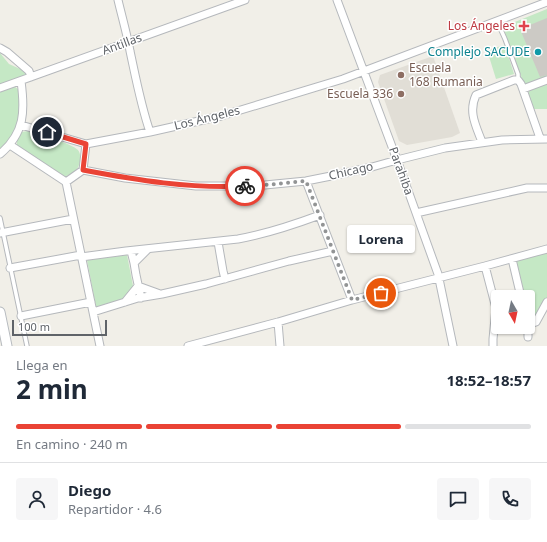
<!DOCTYPE html>
<html lang="es">
<head>
<meta charset="utf-8">
<style>
  body { margin:0; font-family:"Noto Sans",sans-serif; background:#f6f6f7; color:#1f2937; height:100vh; display:flex; flex-direction:column; font-size:15px; white-space:nowrap }
  * { box-sizing:border-box; margin:0 }
  p { font-size:13px; color:#747a83 }
  .icon { flex:none; width:22px; height:22px; fill:none; stroke:currentColor; stroke-width:2; stroke-linecap:round; stroke-linejoin:round }
  .map { position:relative; height:346px; overflow:hidden }
  .panel { display:flex; flex-direction:column; background:#fff; flex:1 }
  .panel>* { flex:none }
  .needle { width:26px; rotate:171deg }
  .controls { position:absolute; left:491px; top:290px; display:grid; gap:8px }
  .controls a { display:grid; place-items:center; width:44px; height:44px; border-radius:4px; background:#fff; box-shadow:0 1px 3px #0004; font-size:20px }
  .scale { position:absolute; left:12px; bottom:10px; width:95px; box-sizing:border-box; padding-left:4px; border:2px solid #5f6368; border-top:0; font-size:11px; line-height:14px; white-space:nowrap; color:#5f6368; -webkit-text-stroke:3px #fff; paint-order:stroke }
  .pin { position:absolute; display:grid; place-items:center; width:34px; height:34px; color:#fff; margin:-17px; border:2px solid #fff; border-radius:50%; box-shadow:0 1px 4px #0007 }
  .courier { position:absolute; display:grid; place-items:center; width:40px; height:40px; margin:-20px; border:3px solid #ea4335; border-radius:50%; background:#fff; color:#222; box-shadow:0 1px 5px #0007 }
  .bubble { position:absolute; height:28px; border-radius:4px; background:#fff; box-shadow:0 1px 3px #0004; font-size:13px; font-weight:700; line-height:28px; text-align:center }
  .overview em { font-style:normal; font-weight:700 }
  .overview div { display:flex; flex-direction:column-reverse }
  .overview { display:flex; align-items:center; justify-content:space-between; height:68px; padding:0 16px }
  h1 { font-size:26px; font-weight:700; line-height:30px }
  .bar { display:grid; grid-template-columns:repeat(4,1fr); gap:6px 4px; align-content:center; height:48px; padding:0 16px }
  .bar i { height:5px; border-radius:3px; background:#e0e1e3 }
  .bar .active { background:#ea4335 }
  .bar p { grid-column:span 4 }
  .line { display:flex; align-items:center; gap:10px; padding:0 16px; border-top:1px solid #e0e1e3 }
  .line div { flex:1 }
  .round { display:grid; place-items:center; flex:none; width:42px; height:42px; border-radius:4px; background:#f6f6f7 }
  .map>svg:first-child { display:block }
  .education { fill:#e1ded6 }
  .green { fill:#c5e8c5 }
  .building { fill:#cccac5 }
  .lines { fill:none; stroke-linecap:round; stroke-linejoin:round }
  .service-casing { stroke:#b5b8bc; stroke-width:5.5 }
  .minor-casing { stroke:#b5b8bc; stroke-width:9 }
  .secondary-casing { stroke:#b6babf; stroke-width:11 }
  .service { stroke:#fff; stroke-width:3.5 }
  .minor { stroke:#fff; stroke-width:7 }
  .secondary { stroke:#fff; stroke-width:9 }
  .done { stroke:#929495; stroke-width:4; stroke-dasharray:0 7.2 }
  .route { stroke:#ea4335; stroke-width:5 }
  .health-dot { fill:#e0444e; stroke:#fff; stroke-width:1.5 }
  .culture-dot { fill:#0f9aa8; stroke:#fff; stroke-width:1.5 }
  .education-dot { fill:#8d6e63; stroke:#fff; stroke-width:1.5 }
  .labels { text-anchor:middle; stroke-width:3; stroke-linejoin:round; paint-order:stroke }
  .health-label { font-size:12px; fill:#be3a42; stroke:#fff; text-anchor:end }
  .street-label { font-size:12px; fill:#5f6368; stroke:#fff }
  .culture-label { font-size:12px; fill:#0d838f; stroke:#fff; text-anchor:end }
  .education-label { font-size:12px; fill:#785e54; stroke:#fff; text-anchor:start }
</style>
</head>
<body>
<div class="map">
<svg width="547" height="346" viewBox="0 0 547 346">
  <rect width="100%" height="100%" fill="#f1efe8"/>
  <path class="education" d="M433 56 460 133 452 137 407 145 399 141 378 82 380 75Z"/>
  <path class="green" d="M547 9V78L527 85 524 84 516 63 504 31V28L505 26Z
    M505 45 514 74 496 79 487 50Z
    M0 53 9 64 27 72V75L0 85Z
    M547 83V109H534L528 94 530 89Z
    M15 87C21 90 20 95 20 101 20 125 16 133 0 150V92Z
    M28 131C38 134 71 143 78 150 81 154 81 160 79 165 76 173 71 175 62 177L17 147V138L21 132Z
    M547 252V298L535 318 533 320 528 318V297H523L515 263 516 261Z
    M127 255 135 296 96 307 87 260Z"/>
  <path class="building" d="M547 18V75L540 77 520 29Z"/>
  <g class="lines">
    <g class="service-casing">
      <path id="service" d="M497 21 505 39 518 74V80
        M0 218 27 346"/>
    </g>
    <g class="minor-casing">
      <path id="minor" d="M118 0C122 17 127 34 130 51 136 79 141 106 150 132
        M337 0 397 160 438 274 453 346
        M0 48 7 52 29 71 31 77
        M0 88 245 0
        M523 89 547 80
        M21 125 86 144 150 132 221 116 343 79 547 2
        M482 142C476 126 468 112 476 95L514 80H518L521 84 540 138
        M86 144 83 170 66 182 100 346
        M10 145 66 182
        M0 154C25 133 25 111 21 81
        M83 170 125 178 196 186H240L265 185 306 181 341 174 372 167 397 160 445 148 502 140 547 139
        M306 181 352 300
        M416 213 527 188H547
        M0 233 73 219
        M218 242 223 271 225 279
        M131 251 134 263 148 249
        M81 257 126 251 238 239C266 234 293 225 320 215
        M512 259 521 297
        M134 263 136 275 141 298
        M485 266 496 308 493 339V346
        M10 268 81 255
        M125 302 138 286 160 294
        M93 312 138 298 162 294 206 284 289 261 333 251
        M21 316 91 302
        M278 322 280 346
        M528 322 533 323 536 322 547 302
        M528 323V337
        M188 346 278 322 352 300 485 266 547 249"/>
    </g>
    <g class="secondary-casing">
      <path id="secondary" d="M0 312 7 346"/>
    </g>
    <use href="#service" class="service"/>
    <use href="#minor" class="minor"/>
    <use href="#secondary" class="secondary"/>
  </g>
  <g class="lines">
    <path class="done" d="M245 186 265 185 306 181 352 300 381 293"/>
    <path class="route" d="M47 132 86 144 83 170C136 180 191 189 245 186"/>
  </g>
  <path class="health-dot" d="M522 20h4v4h4v4h-4v4h-4v-4h-4v-4h4z"/>
  <circle class="culture-dot" cx="538" cy="52" r="4"/>
  <g class="education-dot">
    <circle cx="401" cy="75" r="4"/>
    <circle cx="401" cy="94" r="4"/>
  </g>
  <g class="labels">
    <g class="health-label">
      <text x="515" y="30">Los Ángeles</text>
    </g>
    <g class="street-label">
      <text transform="translate(122 44) rotate(-20)" y="4">Antillas</text>
      <text transform="translate(207 118) rotate(-14)" y="4">Los Ángeles</text>
      <text transform="translate(351 171) rotate(-13)" y="4">Chicago</text>
      <text transform="translate(401 171) rotate(70)" y="4">Parahiba</text>
    </g>
    <g class="culture-label">
      <text x="530" y="56">Complejo SACUDE</text>
    </g>
    <g class="education-label">
      <text x="409" y="72">Escuela<tspan x="409" dy="14">168 Rumania</tspan></text>
      <text x="393" y="98" text-anchor="end">Escuela 336</text>
    </g>
  </g>
</svg>
<div class="controls">
<a><svg class="needle" viewBox="-14 -14 28 28"><path d="M0-13l5 13h-10z" fill="#e53935"/><path d="M0 13l5-13h-10z" fill="#747a83"/></svg></a>
</div>
<div class="scale">100 m</div>
<div class="pin" style="left:381px;top:293px;background:#ea580c"><svg class="icon" aria-label="bag" viewBox="0 0 24 24"><path d="M5 8h14l-1 12H6zM9 8a3 3 0 0 1 6 0"/></svg></div>
<div class="pin" style="left:47px;top:132px;background:#1f2937"><svg class="icon" aria-label="home" viewBox="0 0 24 24"><path d="M3 11l9-7 9 7M6 9v11h12V9"/></svg></div>
<div class="courier" style="left:245px;top:186px"><svg class="icon" aria-label="bike" viewBox="0 0 24 24"><circle cx="6" cy="16" r="4"/><circle cx="18" cy="16" r="4"/><path d="M6 16l4-8h5l3 8M10 8l3 8H6M13 5h3"/></svg></div>
<div class="bubble" style="left:347px;top:225px;width:68px">Lorena</div>
</div>
<section class="panel">
<div class="overview"><div><h1>2 min</h1><p>Llega en</p></div><em>18:52–18:57</em></div>
<div class="bar"><i class="active"></i><i class="active"></i><i class="active"></i><i></i><p>En camino · 240 m</p></div>
<div class="line" style="height:72px"><a class="round"><svg class="icon" aria-label="person" viewBox="0 0 24 24"><circle cx="12" cy="8" r="4"/><path d="M4 21q1-7 8-7t8 7"/></svg></a><div><b>Diego</b><p>Repartidor · 4.6</p></div><a class="round"><svg class="icon" aria-label="chat" viewBox="0 0 24 24"><path d="M4 5h16v11H9l-5 4z"/></svg></a><a class="round"><svg class="icon" aria-label="phone" viewBox="0 0 24 24"><path d="M5 4h4l2 5-3 2q2 4 5 5l2-3 5 2v4C11 20 4 13 5 4z"/></svg></a></div>
</section>
</body>
</html>
